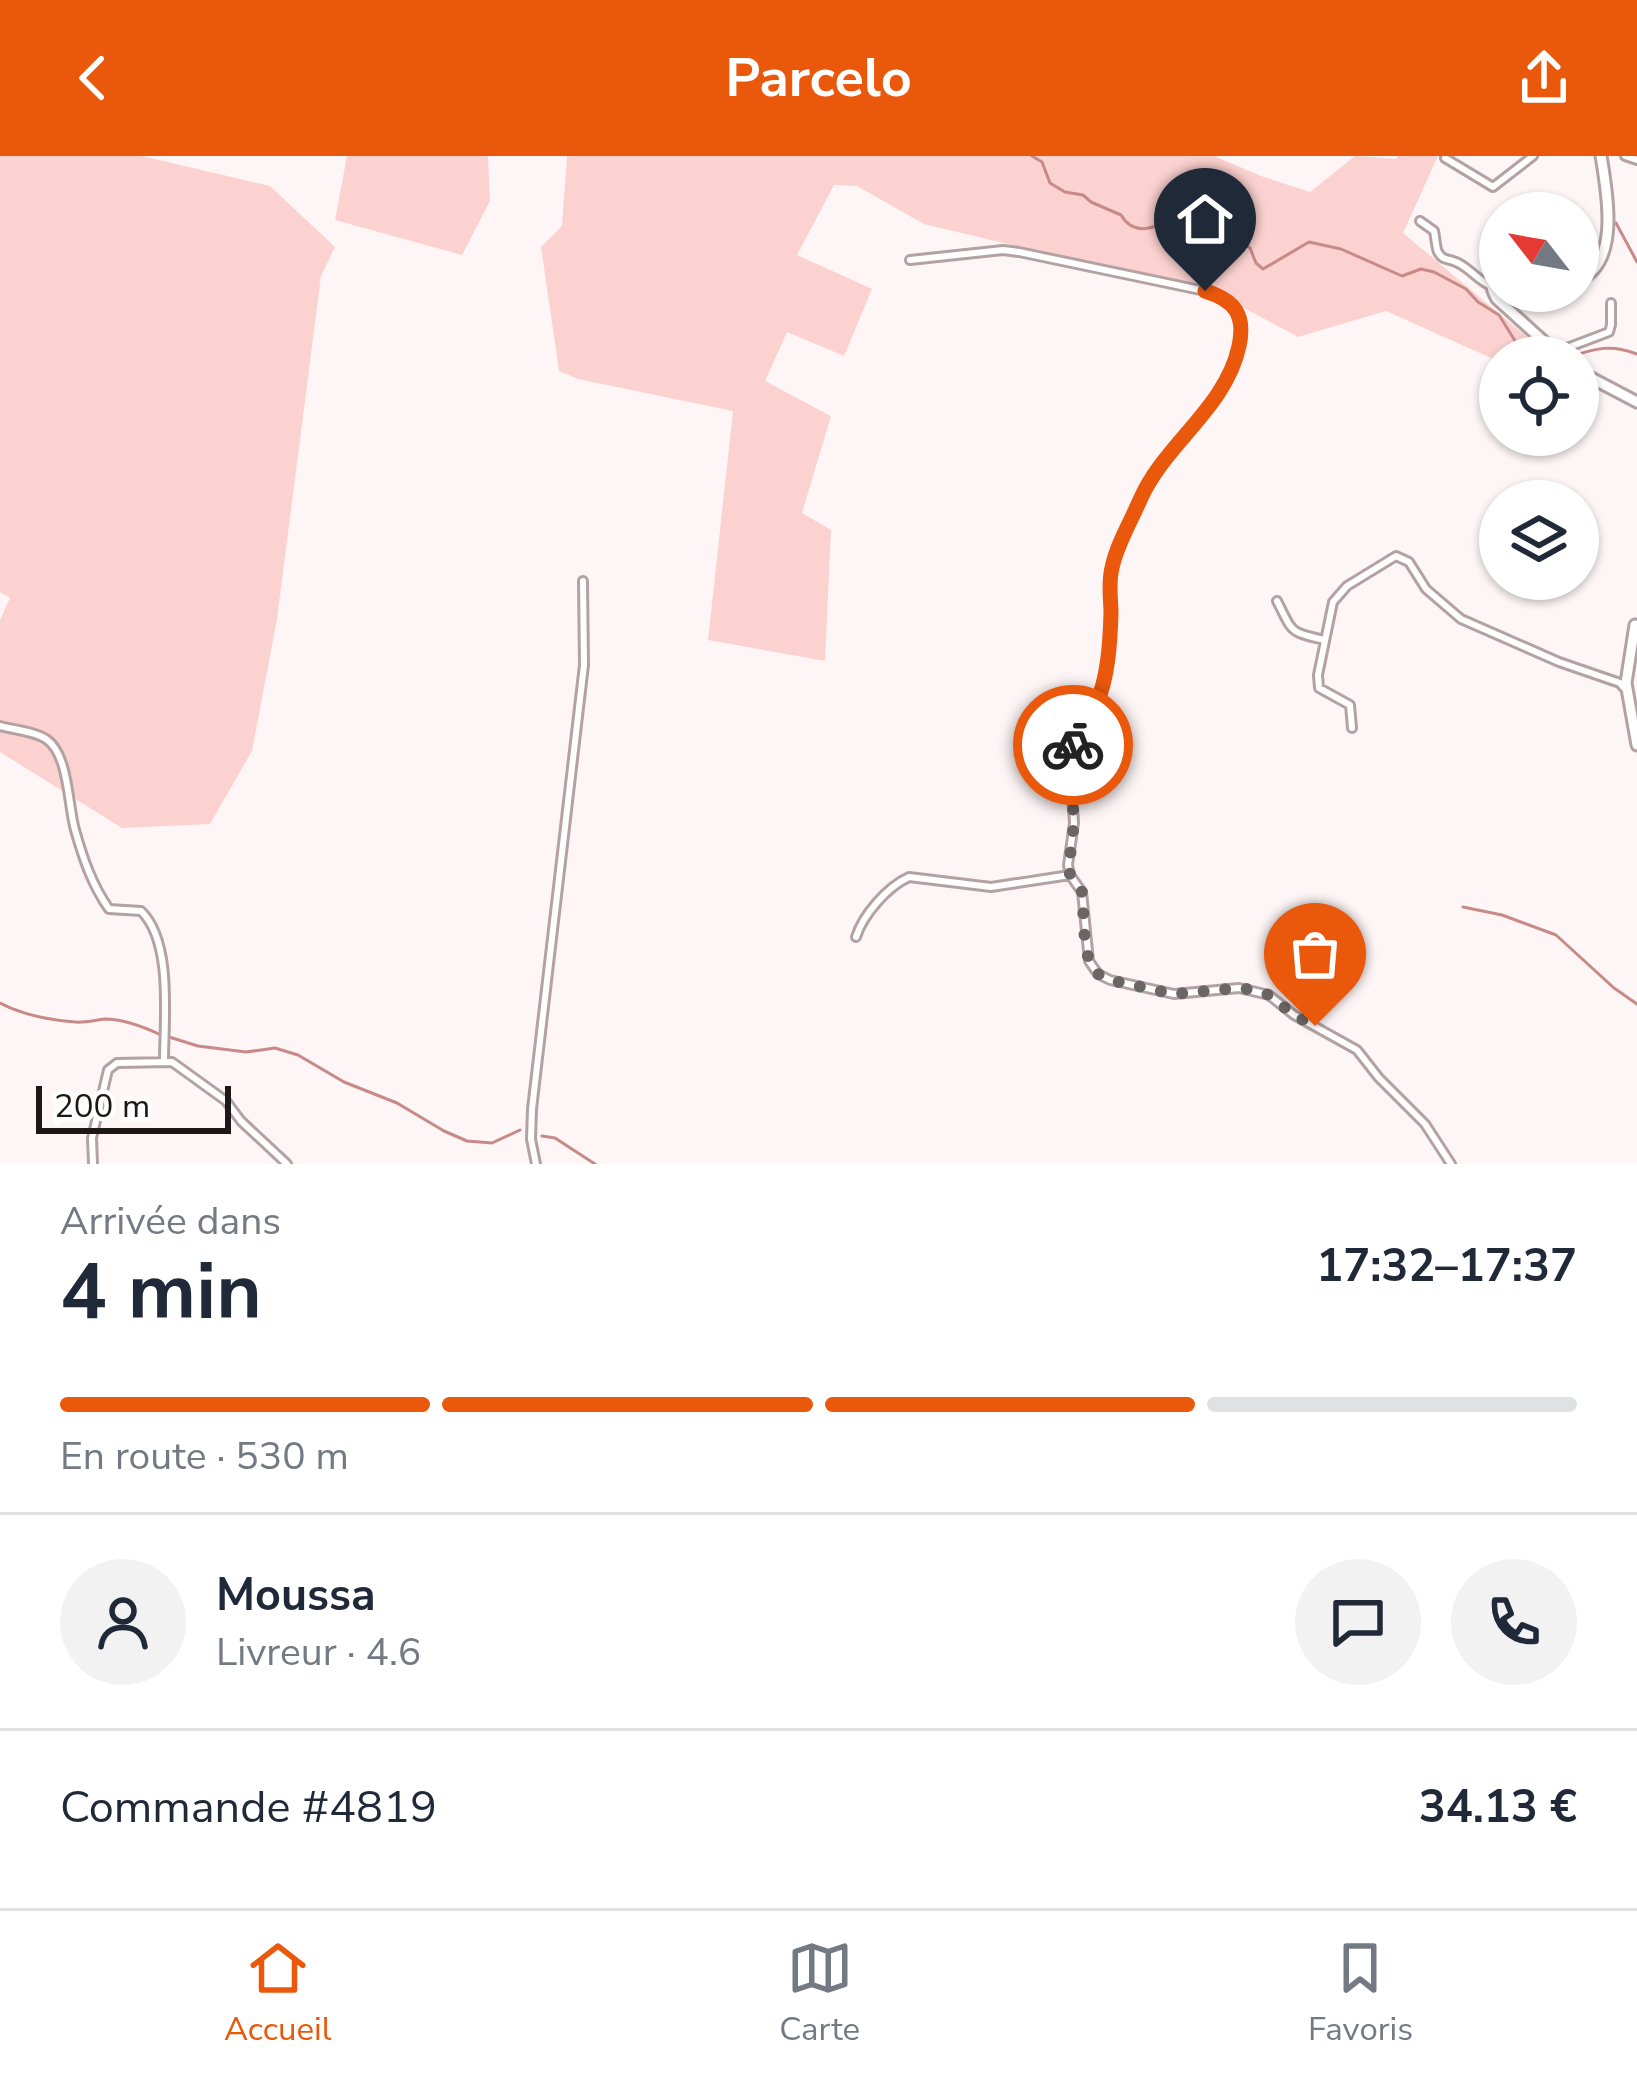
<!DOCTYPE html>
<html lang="fr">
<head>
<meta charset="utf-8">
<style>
  body { margin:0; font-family:"Nunito Sans",sans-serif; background:#f2f2f3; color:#1f2937; height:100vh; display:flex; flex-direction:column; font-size:45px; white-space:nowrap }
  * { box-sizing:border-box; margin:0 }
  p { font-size:39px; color:#747a83 }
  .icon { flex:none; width:66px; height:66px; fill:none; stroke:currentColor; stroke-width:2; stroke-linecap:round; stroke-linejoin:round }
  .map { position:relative; height:1008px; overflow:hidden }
  .side { display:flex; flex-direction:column; background:#fff; flex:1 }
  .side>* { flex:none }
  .needle { width:78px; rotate:301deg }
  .fabs { position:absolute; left:1479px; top:36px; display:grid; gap:24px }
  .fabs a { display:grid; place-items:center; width:120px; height:120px; border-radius:50%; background:#fff; box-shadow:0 3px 9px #0004; font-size:60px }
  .scale { position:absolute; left:36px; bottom:30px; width:195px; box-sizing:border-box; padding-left:12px; border:6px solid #1e1717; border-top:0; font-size:33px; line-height:42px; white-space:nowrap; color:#1e1717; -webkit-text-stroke:9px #fff; paint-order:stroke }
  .pin { position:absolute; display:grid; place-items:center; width:102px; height:102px; color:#fff; margin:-123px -51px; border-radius:50% 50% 50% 0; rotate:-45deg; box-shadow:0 0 12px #0007 }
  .pin .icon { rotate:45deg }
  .courier { position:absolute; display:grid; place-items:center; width:120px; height:120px; margin:-60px; border:9px solid #ea580c; border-radius:50%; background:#fff; color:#222; box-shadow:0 3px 15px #0007 }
  .headline em { font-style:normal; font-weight:700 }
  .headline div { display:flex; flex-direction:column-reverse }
  .headline { display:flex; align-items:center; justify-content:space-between; height:204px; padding:0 60px }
  h1 { font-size:78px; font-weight:700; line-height:90px }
  .bar { display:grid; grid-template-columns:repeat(4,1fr); gap:18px 12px; align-content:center; height:144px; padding:0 60px }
  .bar i { height:15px; border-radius:9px; background:#e0e1e3 }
  .bar .current { background:#ea580c }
  .bar p { grid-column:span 4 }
  .line { display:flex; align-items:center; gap:30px; padding:0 60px; border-top:3px solid #e0e1e3 }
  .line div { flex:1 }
  .round { display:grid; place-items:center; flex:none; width:126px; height:126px; border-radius:63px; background:#f2f2f3 }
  header { display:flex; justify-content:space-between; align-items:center; height:156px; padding:0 60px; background:#ea580c; color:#fff; font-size:54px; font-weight:700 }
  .dock { display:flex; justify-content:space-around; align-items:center; height:168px; border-top:3px solid #e0e1e3; background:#fff; font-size:33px; color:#747a83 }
  .dock a { display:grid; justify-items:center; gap:6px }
  .dock .current { color:#ea580c }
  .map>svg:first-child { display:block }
  .green { fill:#fcd2d0 }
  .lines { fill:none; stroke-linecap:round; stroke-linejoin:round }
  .stream { stroke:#c78a87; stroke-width:3 }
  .street-casing { stroke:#b3a2a1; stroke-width:12 }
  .secondary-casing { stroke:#b3a2a1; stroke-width:15 }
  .street { stroke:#fff; stroke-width:6 }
  .secondary { stroke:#fff; stroke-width:9 }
  .done { stroke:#6c6565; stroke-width:12; stroke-dasharray:0 21.6 }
  .route { stroke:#ea580c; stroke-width:15 }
</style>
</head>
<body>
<header><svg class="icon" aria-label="back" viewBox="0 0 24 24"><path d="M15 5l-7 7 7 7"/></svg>Parcelo<svg class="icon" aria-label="share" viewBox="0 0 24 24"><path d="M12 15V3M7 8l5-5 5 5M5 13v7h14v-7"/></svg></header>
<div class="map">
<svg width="1637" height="1008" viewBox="0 0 1637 1008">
  <rect width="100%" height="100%" fill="#fef6f6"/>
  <path class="green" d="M0 0H142L270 30 335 91 321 120 277 463 252 595 210 668 122 672 0 596V464L10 442 0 436Z
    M347 0H488L490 45 462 99 335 64Z
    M567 0H1214L1261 20 1310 36 1355 0 1396 3 1398 0H1438L1403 77 1532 185 1523 201H1500V206L1386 155 1298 181 1218 138 924 68 857 30 834 29 797 99 872 133 844 200 787 176 765 225 831 260 802 357 831 374 825 505 708 484 733 255 578 223 559 215 541 91 562 70Z"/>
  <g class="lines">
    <path class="stream" d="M1032 0 1042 6 1050 27 1065 36 1083 39 1091 46 1121 59C1139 89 1170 62 1193 50L1206 68 1222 72 1250 92 1256 107 1263 113 1309 86 1341 93 1402 120 1421 113 1434 116 1466 133 1478 146 1499 159 1522 196 1532 201
      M1616 67 1637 106
      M1570 201C1595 192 1612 188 1637 198
      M1463 751 1502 759 1556 779 1614 832 1637 848
      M0 847C23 859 49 864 75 866 85 867 95 864 105 863 124 863 144 871 161 879
      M169 881 198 890 246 896 275 892 298 899 344 926 397 947 444 975 467 985 492 987 520 974
      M542 980 555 982 595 1008"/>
    <g class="street-casing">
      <path id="street" d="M1625 0 1637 4
        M1445 2 1493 31 1533 0
        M1420 65 1434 75C1435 78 1436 93 1438 96 1443 105 1447 102 1456 106 1470 112 1477 124 1491 130
        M910 104 1003 94 1019 96 1205 135 1220 140 1235 152 1241 174 1237 197 1228 220 1208 252 1177 287 1142 339 1116 400 1111 415 1109 497 1104 519 1096 551 1073 588 1070 606 1074 667 1068 709 1070 719 1082 736 1089 805 1098 818 1110 824 1174 838 1239 832 1269 839 1294 859 1357 894 1379 922 1425 968 1451 1008
        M1556 196 1609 176 1611 169V147
        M1277 445C1293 476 1288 476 1325 484
        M0 570C14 574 34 575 46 583 69 598 68 650 75 674 83 702 92 729 109 753L141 755C173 786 164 863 164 905
        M1352 572 1350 549 1319 532 1318 519 1333 446 1347 430 1396 400 1409 406 1426 433 1461 463 1559 506 1620 527 1623 531
        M856 781C863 759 887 731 909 721L991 731 1070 719
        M93 1008 92 982 108 914 117 907 172 906 226 945 241 965 287 1008
        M536 1008 531 983 532 953 584 509 583 425"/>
    </g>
    <g class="secondary-casing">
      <path id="secondary" d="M1500 113C1490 122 1490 132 1497 143L1561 201
        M1578 124C1621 108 1607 36 1601 0
        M1578 215 1637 246
        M1635 469 1626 527 1637 589"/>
    </g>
    <use href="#street" class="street"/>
    <use href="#secondary" class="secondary"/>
  </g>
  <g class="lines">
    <path class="done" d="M1073 589 1070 606 1074 667 1069 709 1070 719 1082 736 1085 787 1089 805 1098 818 1110 824 1174 838 1239 832 1254 834 1269 839 1294 859 1315 870"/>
    <path class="route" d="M1073 589C1078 574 1091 563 1096 549 1108 522 1110 488 1111 458 1111 443 1108 427 1112 412 1116 390 1131 365 1140 344 1164 288 1226 252 1239 190 1246 158 1234 144 1205 135"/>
  </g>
</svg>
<div class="fabs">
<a><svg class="needle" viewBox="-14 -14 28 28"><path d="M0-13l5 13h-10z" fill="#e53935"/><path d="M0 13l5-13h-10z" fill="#747a83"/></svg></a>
<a><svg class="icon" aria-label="locate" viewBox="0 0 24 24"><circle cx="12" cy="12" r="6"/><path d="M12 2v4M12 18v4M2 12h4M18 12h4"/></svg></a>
<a><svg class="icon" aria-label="layers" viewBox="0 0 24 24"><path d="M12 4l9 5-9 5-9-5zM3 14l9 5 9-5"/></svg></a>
</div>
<div class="scale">200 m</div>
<div class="pin" style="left:1315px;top:870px;background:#ea580c"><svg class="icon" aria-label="bag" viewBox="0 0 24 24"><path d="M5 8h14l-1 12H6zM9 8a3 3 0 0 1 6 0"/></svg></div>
<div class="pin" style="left:1205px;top:135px;background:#1f2937"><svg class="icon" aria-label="home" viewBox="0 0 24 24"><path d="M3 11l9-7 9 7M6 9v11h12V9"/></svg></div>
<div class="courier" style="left:1073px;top:589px"><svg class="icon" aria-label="bike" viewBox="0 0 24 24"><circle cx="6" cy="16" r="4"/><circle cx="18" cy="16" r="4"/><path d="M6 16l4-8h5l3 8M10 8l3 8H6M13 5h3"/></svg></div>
</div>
<section class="side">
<div class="headline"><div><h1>4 min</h1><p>Arrivée dans</p></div><em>17:32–17:37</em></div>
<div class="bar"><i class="current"></i><i class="current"></i><i class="current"></i><i></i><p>En route · 530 m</p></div>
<div class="line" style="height:216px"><a class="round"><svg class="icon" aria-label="person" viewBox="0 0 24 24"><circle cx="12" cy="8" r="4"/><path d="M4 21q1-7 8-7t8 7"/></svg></a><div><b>Moussa</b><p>Livreur · 4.6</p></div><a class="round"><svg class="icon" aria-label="chat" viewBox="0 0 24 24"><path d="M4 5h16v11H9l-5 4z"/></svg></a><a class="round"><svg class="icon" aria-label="phone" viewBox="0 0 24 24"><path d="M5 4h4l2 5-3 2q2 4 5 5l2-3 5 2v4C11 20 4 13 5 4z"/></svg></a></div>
<div class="line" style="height:156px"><div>Commande #4819</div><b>34.13 €</b></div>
</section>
<nav class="dock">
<a class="current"><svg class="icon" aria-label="home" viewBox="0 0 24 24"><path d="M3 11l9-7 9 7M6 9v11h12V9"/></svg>Accueil</a>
<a><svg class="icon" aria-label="map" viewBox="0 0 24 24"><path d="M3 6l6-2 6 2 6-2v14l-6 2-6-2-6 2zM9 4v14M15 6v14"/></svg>Carte</a>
<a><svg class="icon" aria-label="saved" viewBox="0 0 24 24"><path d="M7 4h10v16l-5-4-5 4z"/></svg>Favoris</a>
</nav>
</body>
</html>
